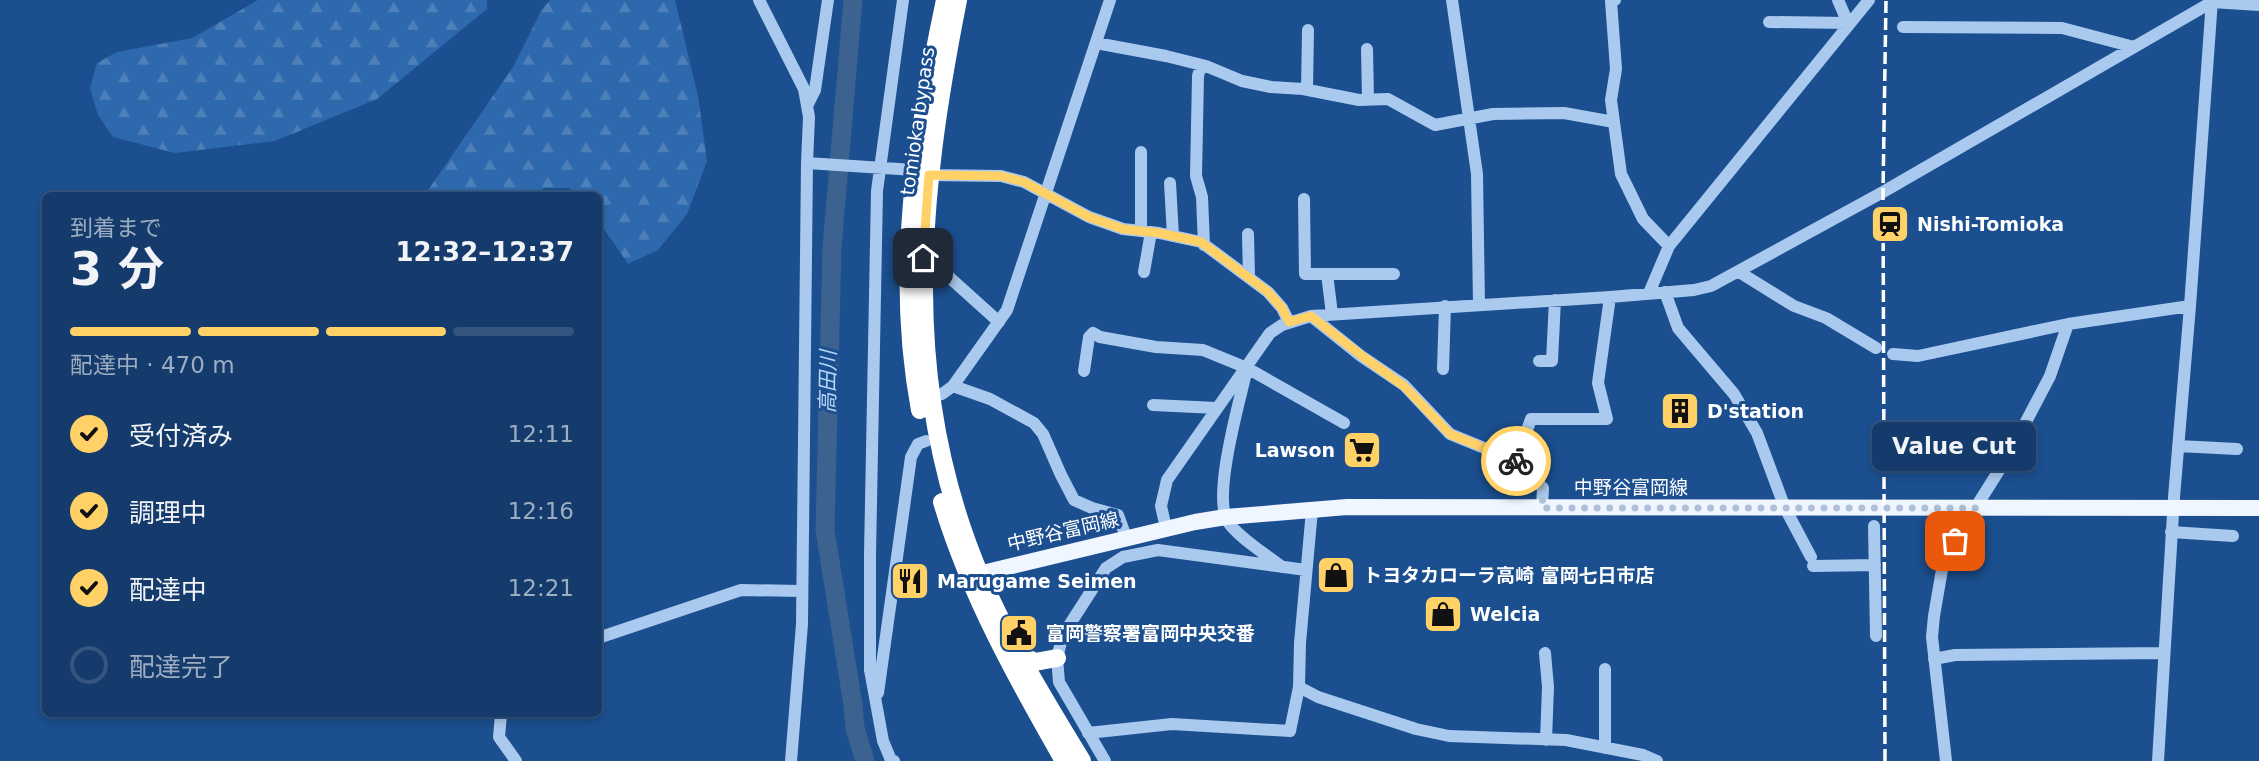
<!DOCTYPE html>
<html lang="ja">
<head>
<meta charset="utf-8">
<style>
  body { margin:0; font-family:"DejaVu Sans","Noto Sans JP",sans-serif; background:#1d4271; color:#f1f3f6; height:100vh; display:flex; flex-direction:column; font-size:26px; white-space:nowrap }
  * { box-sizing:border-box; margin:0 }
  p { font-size:23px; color:#9dadc1 }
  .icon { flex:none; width:38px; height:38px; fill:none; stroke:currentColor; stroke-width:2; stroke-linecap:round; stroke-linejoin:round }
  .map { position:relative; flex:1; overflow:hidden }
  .side { position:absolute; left:42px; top:192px; width:560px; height:525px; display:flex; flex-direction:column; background:#143b6b; border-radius:10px; box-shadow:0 4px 10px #0003,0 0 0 2px #33557e }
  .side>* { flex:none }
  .pin { position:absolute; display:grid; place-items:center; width:60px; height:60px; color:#fff; margin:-30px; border-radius:14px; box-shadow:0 4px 10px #0006 }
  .courier { position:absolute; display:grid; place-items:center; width:70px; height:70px; margin:-35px; border:5px solid #ffd166; border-radius:50%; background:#fff; color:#222; box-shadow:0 2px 9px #0007 }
  .bubble { position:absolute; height:49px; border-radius:10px; background:#143b6b; box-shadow:0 4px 10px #0003,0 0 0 2px #33557e; font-size:23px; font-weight:700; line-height:49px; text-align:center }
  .overview em { font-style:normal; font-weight:700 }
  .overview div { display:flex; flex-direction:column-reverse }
  .overview { display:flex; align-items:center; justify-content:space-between; height:119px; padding:0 28px }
  h1 { font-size:46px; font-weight:700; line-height:52px }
  .bar { display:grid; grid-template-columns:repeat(4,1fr); gap:10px 7px; align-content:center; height:84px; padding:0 28px }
  .bar i { height:9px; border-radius:5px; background:#33557e }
  .bar .active { background:#ffd166 }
  .bar p { grid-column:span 4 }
  ol { padding:0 28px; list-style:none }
  li { display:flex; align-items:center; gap:21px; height:77px }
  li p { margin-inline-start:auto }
  li .icon { padding:7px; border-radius:50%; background:#ffd166; color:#111; stroke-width:4 }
  li:last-child { color:#9dadc1 }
  li i { width:38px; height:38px; border:4px solid #33557e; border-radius:50% }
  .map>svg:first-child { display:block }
  .forest { fill:url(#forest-firs) }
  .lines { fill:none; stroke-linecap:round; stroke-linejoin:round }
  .river { stroke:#3c6290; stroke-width:19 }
  .minor { stroke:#a9c9ee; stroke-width:12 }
  .major { stroke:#f0f6ff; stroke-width:16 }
  .highway { stroke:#fff; stroke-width:18 }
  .rail { stroke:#fff; stroke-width:3.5; stroke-dasharray:12 5; stroke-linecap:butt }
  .done { stroke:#afc1d8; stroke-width:7; stroke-dasharray:0 12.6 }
  .route { stroke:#ffd166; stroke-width:9 }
  .labels { text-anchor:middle; stroke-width:6; stroke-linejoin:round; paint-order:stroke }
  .street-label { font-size:19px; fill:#fff; stroke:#1b4f8f }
  .poi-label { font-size:19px; font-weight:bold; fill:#fff; stroke:#1b4f8f; text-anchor:start }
  .water-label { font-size:21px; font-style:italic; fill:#b5d3f5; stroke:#1b4f8f }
</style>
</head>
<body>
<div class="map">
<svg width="2259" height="761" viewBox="0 0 2259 761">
  <defs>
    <pattern id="forest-firs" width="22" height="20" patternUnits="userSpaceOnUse" patternTransform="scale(1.75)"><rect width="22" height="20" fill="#2e69ad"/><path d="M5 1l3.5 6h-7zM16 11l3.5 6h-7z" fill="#4d80b9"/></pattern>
  </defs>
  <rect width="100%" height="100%" fill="#1b4f8f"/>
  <path class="forest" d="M258 0H487V9L377 99 275 141 175 153 113 137 98 115 90 88 97 63 117 52 192 38Z
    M550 0H675L698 96 707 161 687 214 658 250 628 264 599 221 598 196H576L569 188H545L527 196H424L513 67 542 9Z"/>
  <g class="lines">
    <path class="river" d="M853 0 832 247 825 530 853 705 855 728 865 761"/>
    <path class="minor" d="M759 0 804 89 809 117 807 163 802 624 791 761
      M1452 0 1477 174 1479 304
      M1615 0 1611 1 1616 69 1611 100 1621 174 1643 219 1669 246
      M1769 22 1848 23 1838 0
      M1903 27 2062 28 2134 47
      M1096 43 1166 56 1206 66 1242 81 1271 87 1303 89 1359 100 1388 99 1435 125 1493 114 1564 113 1614 122
      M1367 49 1368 99
      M1201 65 1198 76 1196 176 1202 197 1204 245
      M1307 89 1308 30
      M808 104 815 90 828 0
      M1141 152V231
      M807 163 914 170 929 175 1001 176 1024 182 1089 217 1123 229 1159 233 1201 242 1268 292 1282 308 1289 322
      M1170 183 1173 236
      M1304 199 1305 274H1394
      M1248 234 1249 277
      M1144 272 1151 232
      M1739 272 1794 306 1826 318 1876 348
      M1327 274 1332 314
      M923 277H949L999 322
      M1665 292 1678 328 1734 394 1757 433 1785 508 1811 557
      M1649 293 1669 246 1869 0
      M1311 316 1361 356 1404 385 1450 434 1516 461 1543 488 1542 508
      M1893 354 1918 356 2068 324 2190 306
      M1539 361H1552L1555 300
      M1443 369 1445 306
      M1084 371 1089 337 1093 333 1100 337 1156 347 1203 350 1247 368 1344 423
      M1246 373C1239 403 1212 498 1228 522 1239 538 1267 555 1282 567
      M953 386 990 399 1034 423 1043 434 1061 475 1074 500 1092 508 1118 515 1126 537
      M930 397 942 394 953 386 1007 310 1110 0
      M1153 405 1217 408
      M1971 429 1973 455
      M2178 446 2237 449
      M1516 461 1531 419H1607L1598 383 1610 297
      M1312 510 1300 643 1299 687 1318 697 1416 729 1449 736 1566 740 1643 755 1657 761
      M1874 526 1876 636
      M1166 528 1161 506 1167 480 1270 333 1282 325 1311 316 1610 297 1694 290 1711 286 1883 192 2212 2 2259 5
      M2171 532 2233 536
      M1813 566 1875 565
      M598 638 741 590 801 591
      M1545 653 1548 687 1546 740
      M1934 659 1955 655 2164 653
      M1605 669V748
      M878 693 911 457 918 444 926 441
      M501 714 499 737 516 761
      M1088 733 1172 724 1290 731 1299 687
      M894 761 891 760 883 741 870 670V554L877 191 903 0
      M1105 761 1059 682 1057 658 1061 642 1070 624 1106 568 1123 557 1158 550 1306 570
      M1946 761 1932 637 1934 616 1944 558 2008 456 2050 376 2068 324
      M2158 761 2174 497 2190 306 2212 0"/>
    <path class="major" d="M970 576 1195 522 1226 517 1347 507 2259 508"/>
    <path class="highway" d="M958 0C919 197 899 384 980 575 1008 640 1045 700 1082 761
      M920 410C894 271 916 137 945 0
      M942 502C970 595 1016 677 1064 761
      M1018 654 1035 662 1057 658"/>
    <path class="rail" d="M1885 761 1883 192 1886 0"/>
  </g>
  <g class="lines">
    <path class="done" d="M1516 461 1543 488 1542 508H1977L1955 541"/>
    <path class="route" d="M923 258 929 175 1001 176 1024 182 1089 217 1123 229 1159 233 1201 242 1268 292 1282 308 1289 322 1311 316 1362 356 1404 386 1450 434 1516 461"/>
  </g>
  <defs>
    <g id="station-square" transform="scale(2.0125)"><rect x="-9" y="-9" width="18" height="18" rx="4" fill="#ffd166" stroke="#1b4f8f"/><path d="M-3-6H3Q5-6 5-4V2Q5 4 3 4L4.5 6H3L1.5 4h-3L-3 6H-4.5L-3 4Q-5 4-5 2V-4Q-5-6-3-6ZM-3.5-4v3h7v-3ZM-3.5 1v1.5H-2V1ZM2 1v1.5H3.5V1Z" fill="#111"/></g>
    <g id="building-square" transform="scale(2.0125)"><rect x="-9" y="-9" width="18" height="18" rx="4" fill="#ffd166" stroke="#1b4f8f"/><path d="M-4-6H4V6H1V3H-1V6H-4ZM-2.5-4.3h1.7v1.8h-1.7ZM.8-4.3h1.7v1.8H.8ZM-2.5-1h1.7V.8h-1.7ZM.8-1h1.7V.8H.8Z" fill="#111"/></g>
    <g id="supermarket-square" transform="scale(2.0125)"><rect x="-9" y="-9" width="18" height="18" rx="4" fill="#ffd166" stroke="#1b4f8f"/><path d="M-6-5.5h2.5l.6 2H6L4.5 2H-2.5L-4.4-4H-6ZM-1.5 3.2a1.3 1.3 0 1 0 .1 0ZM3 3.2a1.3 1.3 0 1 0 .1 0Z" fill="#111"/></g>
    <g id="shop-square" transform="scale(2.0125)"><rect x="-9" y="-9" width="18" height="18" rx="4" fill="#ffd166" stroke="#1b4f8f"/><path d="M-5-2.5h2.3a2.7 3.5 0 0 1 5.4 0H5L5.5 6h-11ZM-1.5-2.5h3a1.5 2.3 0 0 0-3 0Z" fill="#111"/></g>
    <g id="restaurant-square" transform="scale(2.0125)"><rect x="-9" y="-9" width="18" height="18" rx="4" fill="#ffd166" stroke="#1b4f8f"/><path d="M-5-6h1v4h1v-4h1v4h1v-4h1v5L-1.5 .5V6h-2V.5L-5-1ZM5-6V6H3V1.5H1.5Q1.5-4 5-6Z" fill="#111"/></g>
    <g id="civic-square" transform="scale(2.0125)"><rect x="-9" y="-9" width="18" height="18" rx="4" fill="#ffd166" stroke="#1b4f8f"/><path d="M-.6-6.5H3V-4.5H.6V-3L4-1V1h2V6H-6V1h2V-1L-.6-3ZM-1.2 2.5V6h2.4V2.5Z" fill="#111"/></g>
  </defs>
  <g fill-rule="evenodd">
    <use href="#station-square" x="1890" y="224"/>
    <use href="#building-square" x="1680" y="411"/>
    <use href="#supermarket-square" x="1362" y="450"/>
    <use href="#shop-square" x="1336" y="575"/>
    <use href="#restaurant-square" x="910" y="581"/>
    <use href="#shop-square" x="1443" y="614"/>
    <use href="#civic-square" x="1019" y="633"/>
  </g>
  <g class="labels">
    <g class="street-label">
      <text transform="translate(917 121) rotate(-82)" y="7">tomioka bypass</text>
      <text x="1631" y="494">中野谷富岡線</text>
      <text transform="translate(1063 531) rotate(-13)" y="7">中野谷富岡線</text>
    </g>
    <g class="poi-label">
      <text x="1917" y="231">Nishi-Tomioka</text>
      <text x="1707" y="418">D'station</text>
      <text x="1335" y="457" text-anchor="end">Lawson</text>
      <text x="1363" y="582">トヨタカローラ高崎 富岡七日市店</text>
      <text x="937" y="588">Marugame Seimen</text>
      <text x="1470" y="621">Welcia</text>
      <text x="1046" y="640">富岡警察署富岡中央交番</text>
    </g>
    <g class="water-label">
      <text transform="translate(828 382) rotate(-89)" y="7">高田川</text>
    </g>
  </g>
</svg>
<div class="pin" style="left:1955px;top:541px;background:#ea580c"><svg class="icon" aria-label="bag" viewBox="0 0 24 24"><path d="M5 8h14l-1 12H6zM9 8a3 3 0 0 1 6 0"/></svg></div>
<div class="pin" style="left:923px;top:258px;background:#1f2937"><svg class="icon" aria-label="home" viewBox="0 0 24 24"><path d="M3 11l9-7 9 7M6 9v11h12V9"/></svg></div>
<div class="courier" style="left:1516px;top:461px"><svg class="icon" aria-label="bike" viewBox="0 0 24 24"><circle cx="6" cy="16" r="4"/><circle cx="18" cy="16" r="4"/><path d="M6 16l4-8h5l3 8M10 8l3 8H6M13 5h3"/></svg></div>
<div class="bubble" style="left:1872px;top:422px;width:164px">Value Cut</div>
<section class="side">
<div class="overview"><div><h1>3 分</h1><p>到着まで</p></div><em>12:32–12:37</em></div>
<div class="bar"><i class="active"></i><i class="active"></i><i class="active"></i><i></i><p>配達中 · 470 m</p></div>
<ol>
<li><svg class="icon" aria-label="check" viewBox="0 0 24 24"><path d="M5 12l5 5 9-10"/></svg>受付済み<p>12:11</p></li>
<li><svg class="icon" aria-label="check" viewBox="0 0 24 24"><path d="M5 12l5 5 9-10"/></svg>調理中<p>12:16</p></li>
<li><svg class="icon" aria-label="check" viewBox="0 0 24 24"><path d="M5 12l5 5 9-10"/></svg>配達中<p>12:21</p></li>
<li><i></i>配達完了</li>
</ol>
</section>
</div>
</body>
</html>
